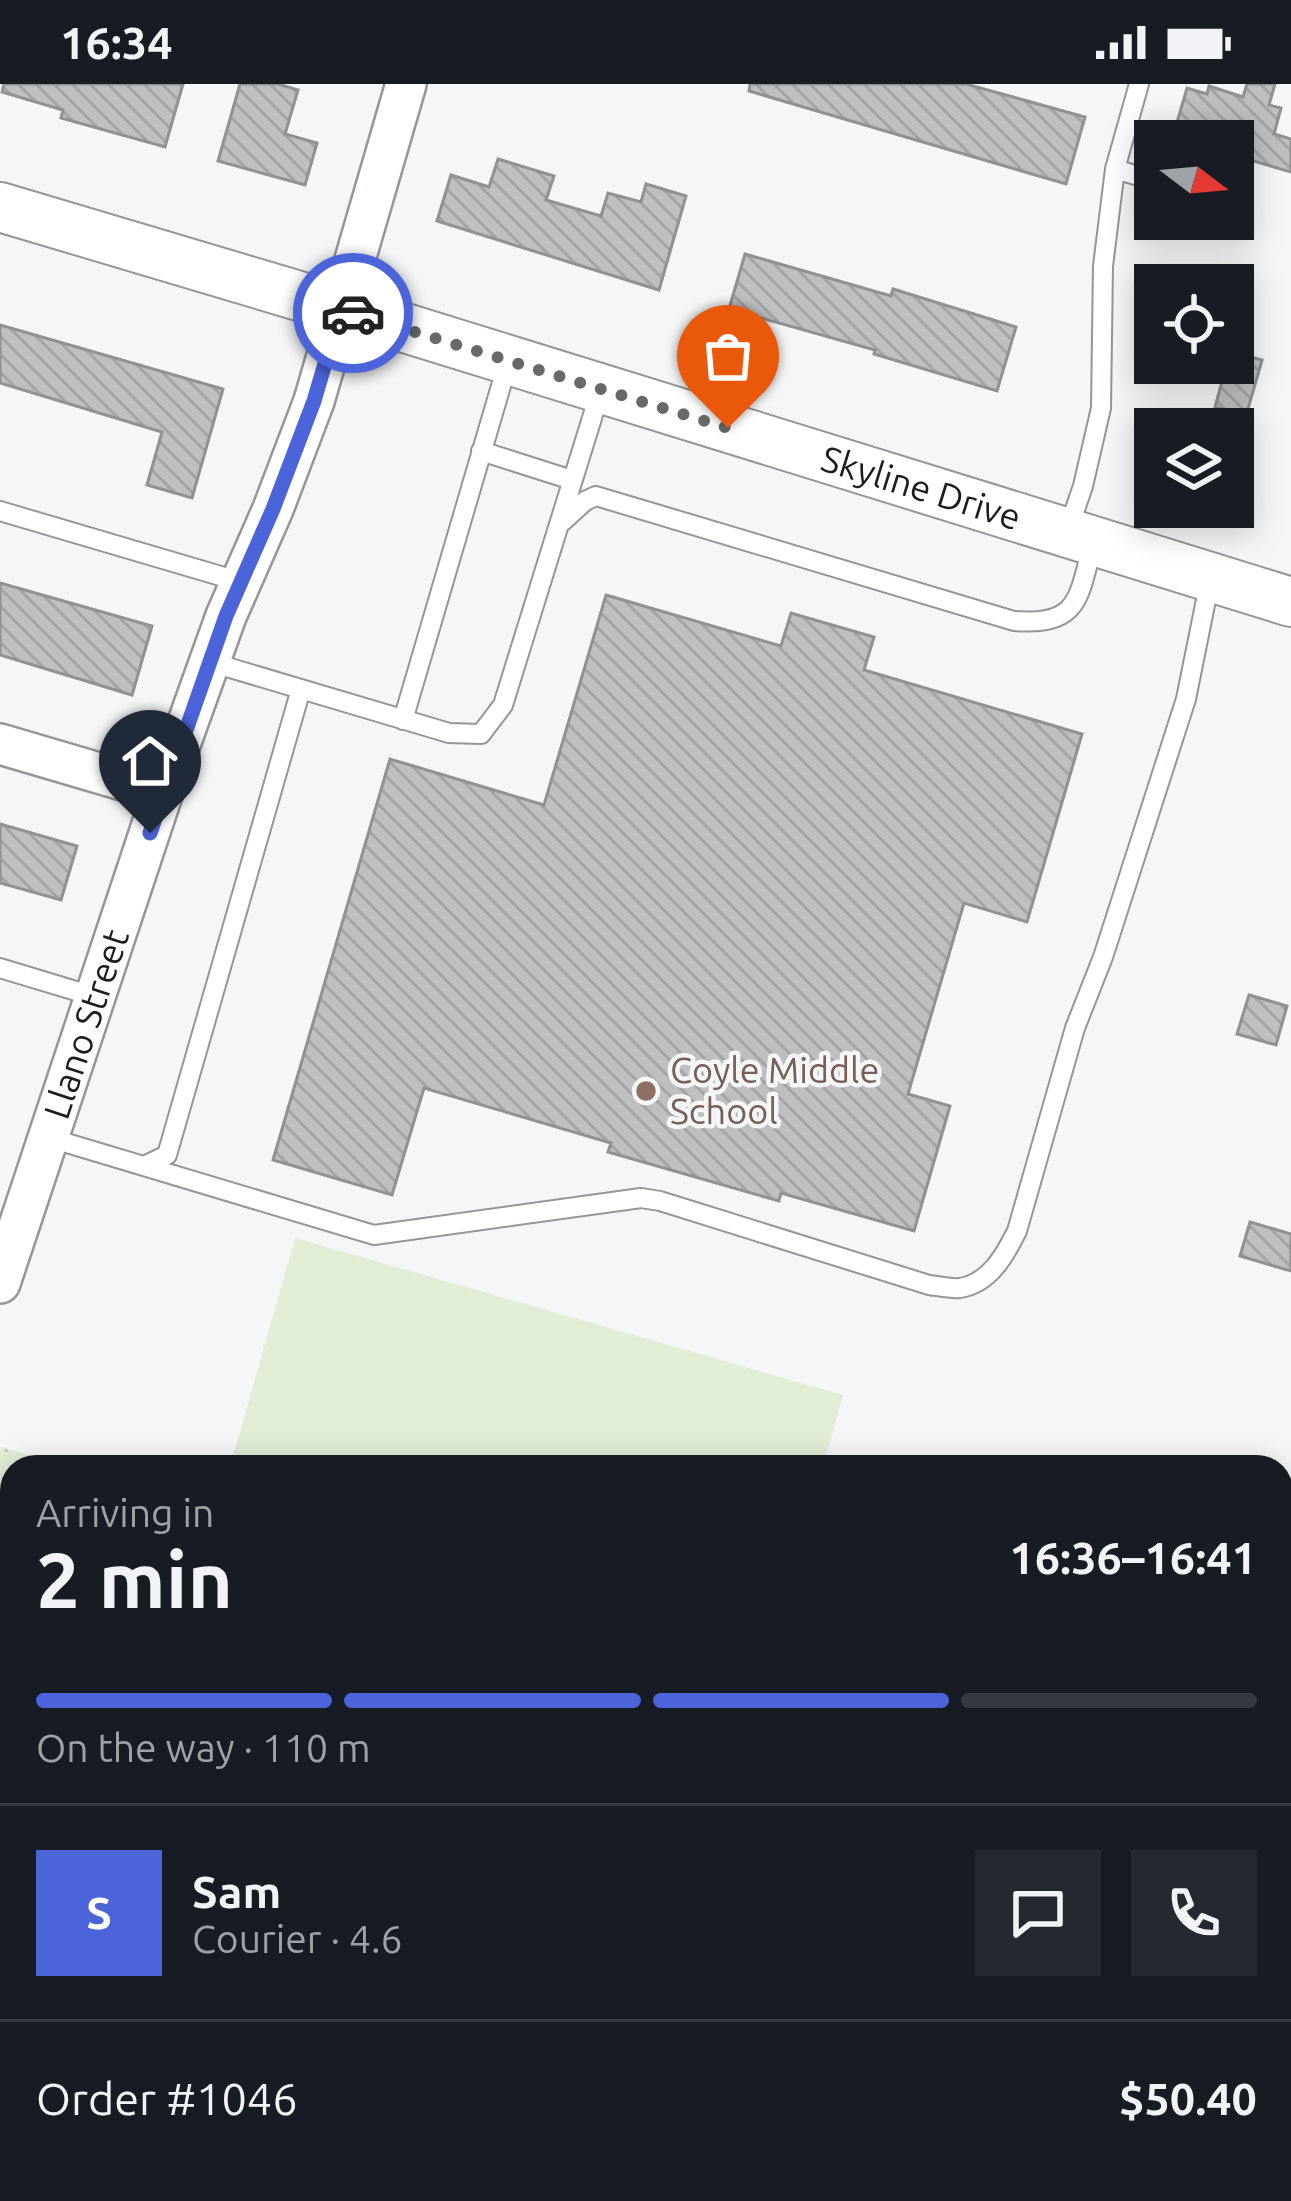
<!DOCTYPE html>
<html lang="en">
<head>
<meta charset="utf-8">
<style>
  body { margin:0; font-family:Ubuntu,sans-serif; background:#242831; color:#f1f3f6; height:100vh; display:flex; flex-direction:column; font-size:45px; white-space:nowrap }
  * { box-sizing:border-box; margin:0 }
  p { font-size:39px; color:#9ea1a6 }
  .icon { flex:none; width:66px; height:66px; fill:none; stroke:currentColor; stroke-width:2; stroke-linecap:round; stroke-linejoin:round }
  .map { position:relative; flex:1; overflow:hidden }
  .side { position:absolute; left:0px; top:1371px; width:1293px; height:747px; display:flex; flex-direction:column; background:#171b24; border-radius:36px 36px 0 0; box-shadow:0 6px 30px #0003 }
  .side>* { flex:none }
  .needle { width:78px; rotate:106deg }
  .tools { position:absolute; left:1134px; top:36px; display:grid; gap:24px }
  .tools a { display:grid; place-items:center; width:120px; height:120px; border-radius:0px; background:#171b24; box-shadow:0 6px 30px #0003; font-size:60px }
  .pin { position:absolute; display:grid; place-items:center; width:102px; height:102px; color:#fff; margin:-123px -51px; border-radius:50% 50% 50% 0; rotate:-45deg; box-shadow:0 0 12px #0007 }
  .pin .icon { rotate:45deg }
  .courier { position:absolute; display:grid; place-items:center; width:120px; height:120px; margin:-60px; border:9px solid #4c64d9; border-radius:50%; background:#fff; color:#222; box-shadow:0 3px 15px #0007 }
  .headline em { font-style:normal; font-weight:700 }
  .headline div { display:flex; flex-direction:column-reverse }
  .headline { display:flex; align-items:center; justify-content:space-between; height:204px; padding:0 36px }
  h1 { font-size:78px; font-weight:700; line-height:90px }
  .bar { display:grid; grid-template-columns:repeat(4,1fr); gap:18px 12px; align-content:center; height:144px; padding:0 36px }
  .bar i { height:15px; border-radius:9px; background:#363941 }
  .bar .selected { background:#4c64d9 }
  .bar p { grid-column:span 4 }
  .line { display:flex; align-items:center; gap:30px; padding:0 36px; border-top:3px solid #363941 }
  .line div { flex:1 }
  .round { display:grid; place-items:center; flex:none; width:126px; height:126px; border-radius:0px; background:#242831 }
  .status { display:flex; justify-content:space-between; align-items:center; height:84px; padding:0 60px; background:#171b24; direction:ltr }
  .status svg { height:33px; fill:currentColor }
  .map>svg:first-child { display:block }
  .grass { fill:#e1edd5 }
  .park { fill:url(#park-crowns) }
  .building { fill:url(#building-back-hatch); stroke:#909192; stroke-width:3 }
  .lines { fill:none; stroke-linecap:round; stroke-linejoin:round }
  .service-casing { stroke:#959697; stroke-width:22 }
  .minor-casing { stroke:#959697; stroke-width:44 }
  .tertiary-casing { stroke:#959697; stroke-width:52 }
  .path { stroke:#8d8e8e; stroke-width:6; stroke-dasharray:6 9; stroke-linecap:butt }
  .service { stroke:#fff; stroke-width:18 }
  .minor { stroke:#fff; stroke-width:39 }
  .tertiary { stroke:#fff; stroke-width:48 }
  .done { stroke:#686969; stroke-width:12; stroke-dasharray:0 21.6 }
  .route { stroke:#4c64d9; stroke-width:15 }
  .education-dot { fill:#8d6e63; stroke:#f5f6f7; stroke-width:4.5 }
  .labels { text-anchor:middle; stroke-width:9; stroke-linejoin:round; paint-order:stroke }
  .street-label { font-size:36px; fill:#1c1d1d; stroke:#f5f6f7 }
  .education-label { font-size:36px; fill:#785e54; stroke:#f5f6f7; text-anchor:start }
</style>
</head>
<body>
<div class="status"><b>16:34</b><svg viewBox="0 0 49 12"><path d="M0 12V9h3v3zM5 12V6h3v6zM10 12V3h3v9zM15 12V0h3v12zM26 1h20v11H26zM47 4h2v5h-2z"/></svg></div>
<div class="map">
<svg width="1291" height="2117" viewBox="0 0 1291 2117">
  <defs>
    <pattern id="park-crowns" width="20" height="18" patternUnits="userSpaceOnUse" patternTransform="scale(3)"><rect width="20" height="18" fill="#e1edd5"/><path d="M2 6a3 3 0 1 1 6 0M12 15a3 3 0 1 1 6 0" fill="none" stroke="#c0cbb6"/></pattern>
    <pattern id="building-back-hatch" width="6" height="6" patternUnits="userSpaceOnUse" patternTransform="scale(3)"><rect width="6" height="6" fill="#bebfc0"/><path d="M-1 5l2 2M0 0l6 6M5-1l2 2" fill="none" stroke="#a3a4a5"/></pattern>
  </defs>
  <rect width="100%" height="100%" fill="#f5f6f7"/>
  <path class="grass" d="M295 1154 843 1311 823 1383H230Z"/>
  <path class="park" d="M0 1363 71 1383H12V2106H1281V2013L1291 2016V2117H0Z"/>
  <path class="building" d="M4 0H183L165 63 61 34 63 26 2 8Z
    M240 0H278L298 6 285 50 317 59 305 101 218 77Z
    M750 0H966L1085 33 1066 100 749 7Z
    M1247 0H1275L1269 21 1281 24 1274 50 1291 55V88L1233 71V57H1189L1173 52 1187 4 1207 10 1209 2 1243 13Z
    M498 75 554 92 546 116 601 132 608 109 641 118 646 100 686 112 659 206 437 137 451 91 489 103Z
    M745 170 891 212 893 205 1016 243 997 307 874 270 875 266 729 225Z
    M0 241 223 305 192 414 147 401 162 348 0 299Z
    M1233 268 1262 276 1246 332 1215 323 1227 279H1233Z
    M0 499 152 542 132 611 0 571Z
    M606 511 781 562 791 529 874 553 864 586 1082 650 1027 838 964 819 908 1010 950 1022 914 1147 781 1109 779 1117 608 1068 611 1059 424 1004 392 1111 273 1076 390 675 544 721Z
    M0 740 77 762 61 816 0 799Z
    M1249 911 1287 922 1276 961 1237 950Z
    M1250 1138 1291 1150V1187L1240 1172Z"/>
  <g class="lines">
    <g class="service-casing">
      <path id="service" d="M1115 85 1155 97
        M481 367 572 396
        M0 427 241 498
        M563 437 585 417 596 412 1014 537C1080 542 1078 514 1093 460
        M1067 449 1083 402 1101 324 1103 182 1115 85 1139 0
        M210 578 449 649 481 650 503 621 601 305
        M403 636 508 278
        M0 884 96 913
        M50 1054 374 1151 641 1114 660 1117 929 1201C938 1202 951 1205 960 1204 990 1199 1005 1171 1017 1147L1075 944 1103 873 1186 615 1210 496
        M144 1082 167 1071 301 605
        M1281 1766 1291 1771
        M312 2106 347 2117"/>
    </g>
    <g class="minor-casing">
      <g id="minor">
        <path d="M0 660 163 708"/>
        <path id="s1" d="M0 1199 163 708 226 532 273 425 314 317 406 0"/>
        <path d="M1281 1636 1291 1610"/>
        <path d="M0 2009 12 2012"/>
        <path d="M100 2117 103 2106"/>
      </g>
    </g>
    <g class="tertiary-casing">
      <g id="tertiary">
        <path id="s2" d="M0 123 373 234 1291 518"/>
      </g>
    </g>
    <path class="path" d="M0 1444 12 1448"/>
    <use href="#service" class="service"/>
    <use href="#minor" class="minor"/>
    <use href="#tertiary" class="tertiary"/>
  </g>
  <g class="lines">
    <path class="done" d="M353 229 728 344"/>
    <path class="route" d="M150 749 226 532 273 425 314 317 341 225 353 229"/>
  </g>
  <circle class="education-dot" cx="646" cy="1007" r="12"/>
  <g class="labels">
    <g class="street-label">
      <text dy="13" stroke="none"><textPath href="#s2" startOffset="963">Skyline Drive</textPath></text>
      <text dy="13" stroke="none"><textPath href="#s1" startOffset="273">Llano Street</textPath></text>
    </g>
    <g class="education-label">
      <text x="670" y="999">Coyle Middle<tspan x="670" dy="41">School</tspan></text>
    </g>
  </g>
</svg>
<div class="tools">
<a><svg class="needle" viewBox="-14 -14 28 28"><path d="M0-13l5 13h-10z" fill="#e53935"/><path d="M0 13l5-13h-10z" fill="#9ea1a6"/></svg></a>
<a><svg class="icon" aria-label="locate" viewBox="0 0 24 24"><circle cx="12" cy="12" r="6"/><path d="M12 2v4M12 18v4M2 12h4M18 12h4"/></svg></a>
<a><svg class="icon" aria-label="layers" viewBox="0 0 24 24"><path d="M12 4l9 5-9 5-9-5zM3 14l9 5 9-5"/></svg></a>
</div>
<div class="pin" style="left:728px;top:344px;background:#ea580c"><svg class="icon" aria-label="bag" viewBox="0 0 24 24"><path d="M5 8h14l-1 12H6zM9 8a3 3 0 0 1 6 0"/></svg></div>
<div class="pin" style="left:150px;top:749px;background:#1f2937"><svg class="icon" aria-label="home" viewBox="0 0 24 24"><path d="M3 11l9-7 9 7M6 9v11h12V9"/></svg></div>
<div class="courier" style="left:353px;top:229px"><svg class="icon" aria-label="car" viewBox="0 0 24 24"><path d="M5 17H2v-5l4-1 3-4h7l3 4 3 1v5h-3M9 17h6M6 11h13"/><circle cx="7" cy="17" r="2"/><circle cx="17" cy="17" r="2"/></svg></div>
<section class="side">
<div class="headline"><div><h1>2 min</h1><p>Arriving in</p></div><em>16:36–16:41</em></div>
<div class="bar"><i class="selected"></i><i class="selected"></i><i class="selected"></i><i></i><p>On the way · 110 m</p></div>
<div class="line" style="height:216px"><b class="round" style="background:#4c64d9;color:#fff">S</b><div><b>Sam</b><p>Courier · 4.6</p></div><a class="round"><svg class="icon" aria-label="chat" viewBox="0 0 24 24"><path d="M4 5h16v11H9l-5 4z"/></svg></a><a class="round"><svg class="icon" aria-label="phone" viewBox="0 0 24 24"><path d="M5 4h4l2 5-3 2q2 4 5 5l2-3 5 2v4C11 20 4 13 5 4z"/></svg></a></div>
<div class="line" style="height:156px"><div>Order #1046</div><b>$50.40</b></div>
</section>
</div>
</body>
</html>
